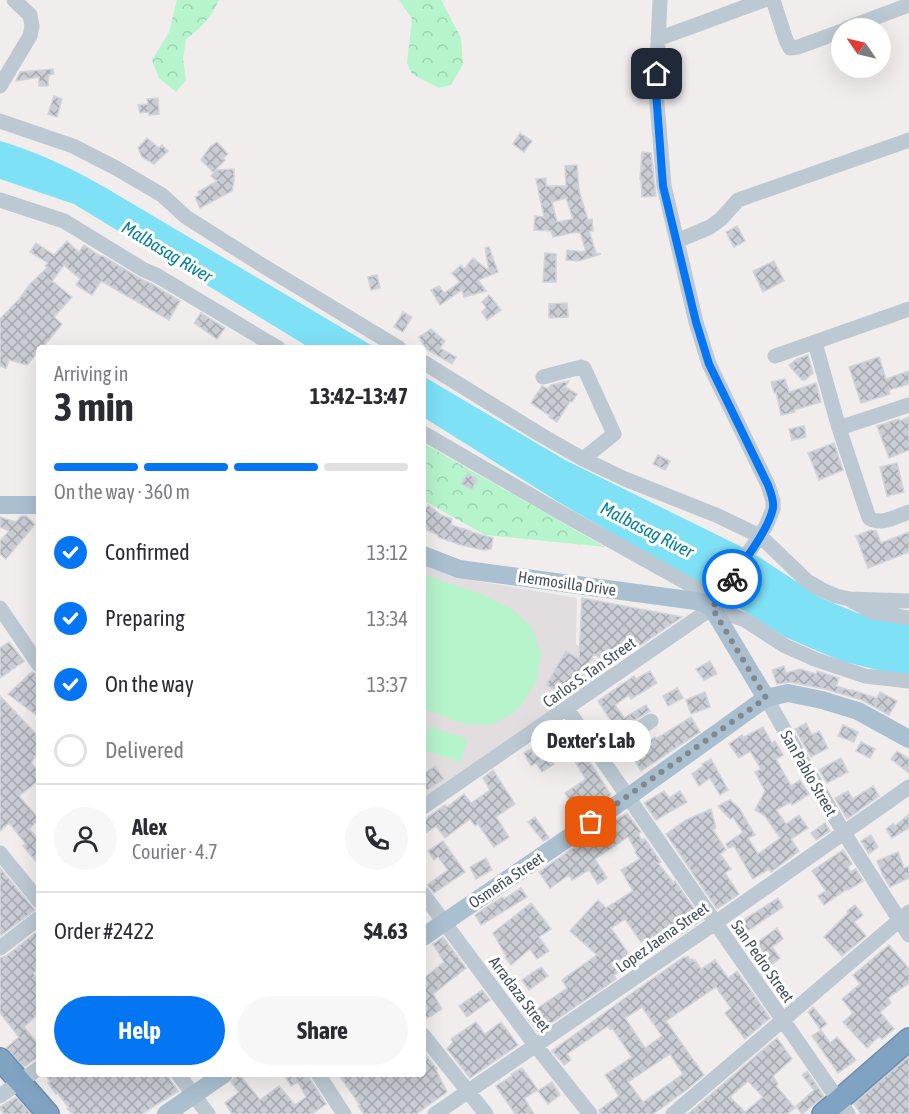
<!DOCTYPE html>
<html lang="en">
<head>
<meta charset="utf-8">
<style>
  body { margin:0; font-family:"Asap Condensed",sans-serif; background:#f7f7f7; color:#2b2b33; height:100vh; display:flex; flex-direction:column; font-size:22px; white-space:nowrap }
  * { box-sizing:border-box; margin:0 }
  p { font-size:20px; color:#7c7c81 }
  .icon { flex:none; width:33px; height:33px; fill:none; stroke:currentColor; stroke-width:2; stroke-linecap:round; stroke-linejoin:round }
  .map { position:relative; flex:1; overflow:hidden }
  .sheet { position:absolute; left:36px; top:345px; width:390px; height:732px; display:flex; flex-direction:column; background:#fff; border-radius:6px; box-shadow:0 6px 24px #0002 }
  .sheet>* { flex:none }
  .needle { width:39px; rotate:304deg }
  .fabs { position:absolute; left:831px; top:18px; display:grid; gap:12px }
  .fabs a { display:grid; place-items:center; width:60px; height:60px; border-radius:50%; background:#fff; box-shadow:0 6px 24px #0002; font-size:30px }
  .pin { position:absolute; display:grid; place-items:center; width:51px; height:51px; color:#fff; margin:-26px; border-radius:12px; box-shadow:0 3px 9px #0006 }
  .courier { position:absolute; display:grid; place-items:center; width:60px; height:60px; margin:-30px; border:4px solid #0576f3; border-radius:50%; background:#fff; color:#222; box-shadow:0 2px 8px #0007 }
  .bubble { position:absolute; height:42px; border-radius:21px; background:#fff; box-shadow:0 6px 24px #0002; font-size:20px; font-weight:700; line-height:42px; text-align:center }
  .summary em { font-style:normal; font-weight:700 }
  .summary div { display:flex; flex-direction:column-reverse }
  .summary { display:flex; align-items:center; justify-content:space-between; height:102px; padding:0 18px }
  h1 { font-size:39px; font-weight:700; line-height:45px }
  .bar { display:grid; grid-template-columns:repeat(4,1fr); gap:9px 6px; align-content:center; height:72px; padding:0 18px }
  .bar i { height:8px; border-radius:4px; background:#e1e1e2 }
  .bar .current { background:#0576f3 }
  .bar p { grid-column:span 4 }
  .line { display:flex; align-items:center; gap:15px; padding:0 18px; border-top:2px solid #e1e1e2 }
  .line div { flex:1 }
  .round { display:grid; place-items:center; flex:none; width:63px; height:63px; border-radius:32px; background:#f7f7f7 }
  ol { padding:0 18px; list-style:none }
  li { display:flex; align-items:center; gap:18px; height:66px }
  li p { margin-inline-start:auto }
  li .icon { padding:6px; border-radius:50%; background:#0576f3; color:#fff; stroke-width:4 }
  li:last-child { color:#7c7c81 }
  li i { width:33px; height:33px; border:3px solid #e1e1e2; border-radius:50% }
  .action { display:flex; gap:12px; margin-top:auto; padding:12px 18px }
  .action a { flex:1; height:69px; border-radius:36px; background:#0576f3; color:#fff; font-size:24px; font-weight:700; line-height:69px; text-align:center }
  .action a+a { background:#f7f7f7; color:#2b2b33 }
  .map>svg:first-child { display:block }
  .education { fill:#e2dedf }
  .forest { fill:url(#forest-crowns) }
  .pitch { fill:#b6f4cc }
  .water { fill:#7fe1f6 }
  .building { fill:url(#building-cross-hatch); stroke:#d1d4da; stroke-width:1.5; fill-rule:evenodd }
  .lines { fill:none; stroke-linecap:round; stroke-linejoin:round }
  .highway-casing { stroke:#6b8eae; stroke-width:24 }
  .minor { stroke:#bcc9d2; stroke-width:15 }
  .major { stroke:#aabfd0; stroke-width:18 }
  .highway { stroke:#80a3c3; stroke-width:21 }
  .done { stroke:#81888f; stroke-width:6; stroke-dasharray:0 10.8 }
  .route { stroke:#0576f3; stroke-width:8 }
  .labels { text-anchor:middle; stroke-width:6; stroke-linejoin:round; paint-order:stroke }
  .street-label { font-size:16px; fill:#44525d; stroke:#fff }
  .water-label { font-size:18px; font-style:italic; fill:#03819c; stroke:#fff }
</style>
</head>
<body>
<div class="map">
<svg width="909" height="1114" viewBox="0 0 909 1114">
  <defs>
    <pattern id="forest-crowns" width="20" height="18" patternUnits="userSpaceOnUse" patternTransform="scale(1.5)"><rect width="20" height="18" fill="#b6f4cc"/><path d="M2 6a3 3 0 1 1 6 0M12 15a3 3 0 1 1 6 0" fill="none" stroke="#9ed3b2"/></pattern>
    <pattern id="building-cross-hatch" width="8" height="8" patternUnits="userSpaceOnUse" patternTransform="scale(1.5)"><rect width="8" height="8" fill="#c9cdd3"/><path d="M0 0l8 8M0 8l8-8" fill="none" stroke="#a5a9ae"/></pattern>
  </defs>
  <rect width="100%" height="100%" fill="#f1eded"/>
  <path class="education" d="M423 562 477 581 577 598 576 644 612 672 423 801Z"/>
  <path class="forest" d="M177 0H219C209 20 203 26 186 39L183 59 186 80 176 92 159 78 152 60 169 32Z
    M399 0H441L461 38 463 64 451 85 439 88 412 74 407 63 412 19Z
    M423 443 605 547 485 535 423 500Z"/>
  <path class="pitch" d="M423 574 484 595 512 609 531 627 541 653 536 682 521 705 516 711 492 725 465 724 423 709Z
    M429 726 468 739 460 762 423 750V745Z"/>
  <path class="water" d="M0 141C38 152 71 168 106 188L376 348H310L74 204 0 179Z
    M423 376 565 460 750 551 821 598 857 613 909 623V674L886 672 841 661 785 637 733 604 657 559 560 503 423 417Z"/>
  <path class="building" d="M53 69 54 74 49 75 48 86H39V77L16 81 20 72Z
    M54 96 62 99 57 117 48 114Z
    M158 98 159 114 149 115V112L140 113 138 105 148 104 147 99Z
    M520 133 532 141 524 152 513 144Z
    M147 138 159 148 162 145 168 151 154 164 142 157 138 148Z
    M217 142 228 154 223 158 225 160 213 172 201 160 210 147Z
    M642 152 651 153 656 196 642 197 641 179H640Z
    M577 165 579 191 588 220 592 219 593 231H589L596 253 601 254 578 261 566 260 567 250 586 252 580 232 578 233 577 232 553 237 551 231 534 230 535 216 544 217 536 179 546 178V186H566L565 166ZM566 198 573 219 557 222 552 202Z
    M234 169V181L232 191 200 208 195 197 200 195 198 192 217 181 211 176 216 170Z
    M737 226 745 241 734 247 726 232Z
    M67 241 79 252 84 245 100 256H103L139 278 152 284 180 301 169 320 101 281 92 295 76 285 80 279 64 265 52 281 72 297 54 317 62 324 42 348H39V351L27 365 9 360 6 368 0 366V319L19 299 31 283 47 268 45 266 48 263 30 252 36 243 54 255Z
    M489 247 498 272 478 280 486 291 464 297 462 290 440 305 431 290 439 286 444 293 460 282 452 273 461 265 464 269 473 258 489 271 485 248Z
    M545 253 556 254V282H543Z
    M774 261 784 281 763 292 753 271Z
    M377 275 380 288 371 290 368 277Z
    M489 295 501 310 487 320 482 312 486 307 482 302Z
    M567 303 568 317 549 318V304Z
    M403 312 412 317 403 332 394 327Z
    M201 313 225 328 217 339 194 323Z
    M431 329 445 341 440 348 456 357 452 364 426 349 419 337Z
    M808 355 813 373 805 380H802L789 365 797 359Z
    M879 357 886 379 909 371V384L889 390 890 394 861 403 849 367Z
    M785 379 789 392 816 383 821 402 794 410 795 412 781 415 776 392 774 393 771 382Z
    M569 381 565 387 577 394 572 402 570 401 557 422 549 417 550 416 531 403 542 386 548 389 551 385Z
    M909 417V450L889 458 877 426 899 419 900 421Z
    M804 426 806 437 792 440 789 429Z
    M834 443 843 470 819 480 808 453Z
    M658 455 670 461 665 470 653 464Z
    M897 463 904 492 887 496 880 467Z
    M468 473 477 480 472 489 461 484Z
    M428 505 441 515 452 519 451 525 471 531V532L493 538 491 549 483 550 461 545 438 537V535L423 528V512Z
    M21 516H26L35 524 6 559 0 554V541L9 531 0 527V517L16 522Z
    M871 530 876 531 881 543 909 532V552L868 568 856 536Z
    M582 598 682 617 610 666 594 654 570 694 566 697 546 685 566 651 579 659Z
    M9 642 24 661 0 678V648Z
    M710 661 717 674 704 680 696 669Z
    M784 666 786 673 800 669 816 674 817 671 839 678 836 686 852 691V690L877 698 880 692 897 701 889 715 862 700 825 689 790 682 777 684 772 670Z
    M650 671 657 683 631 699 629 695 615 705 624 718 646 705 650 711 615 732 612 727 614 725 598 701 634 676 636 679Z
    M32 672 39 675V717L8 694Z
    M677 688 683 698 668 706 663 696Z
    M705 692 710 707 691 714 686 700Z
    M0 696 39 737V750L31 763 39 772V780L19 796 39 819 29 829 39 840V865L23 846 26 844 9 823 0 831Z
    M691 717 700 732 641 771 630 753 655 737 656 739Z
    M806 723 812 735 819 731 828 748 811 757 795 729Z
    M566 725 611 795 580 816 565 793 586 779 568 751 552 761 554 764 542 772 536 763 531 766 524 753 531 749 534 755 550 746 546 739 557 733 556 731Z
    M843 725 858 732 854 742 838 736Z
    M763 727 772 743 775 741 783 755 776 759 791 786 800 780 809 794 792 805 791 802 776 810 786 824 799 815 808 828 791 839 799 851 771 872 769 869 753 879 734 846 728 848 726 844 743 832 733 817 730 819 718 806 730 800 739 808 755 835 748 838 758 854 780 838 765 816 755 810 765 791 755 772 761 769 750 751 739 758 729 744 742 735 744 737Z
    M861 742 875 749 870 758 856 751Z
    M897 751 909 759V773L891 759Z
    M841 758 848 772 827 783 819 770Z
    M711 759 728 790 720 795 710 778 699 786 692 774 703 766 702 764Z
    M435 766 444 779 423 793V774Z
    M493 770 515 804 496 817 509 837 494 847 478 824 475 826 470 819 445 838 436 826 423 835V821L445 805 447 807 464 794 471 803 490 790 483 778Z
    M873 786 879 796 847 819 835 798 848 791 853 799Z
    M664 791 669 798 680 791 687 802 656 820 644 803Z
    M711 809 716 828 713 830 726 850 720 854 731 869 725 873 739 894 717 909 666 834 686 820Z
    M627 813 641 832 638 834 642 840 645 839 661 862 658 863 673 882 675 881 702 920 664 946 657 935 648 941 646 938 641 942 625 919 611 928 636 965 629 970 627 967 614 975 616 979 538 1032 524 1014 533 1007 535 1010 567 988 562 980 597 955 570 931 598 900 606 908 633 891 621 870 640 859 635 852 636 851 628 837 595 859 607 878 598 884 589 870 572 880 569 875 550 888 539 872 605 826Z
    M909 814V828L892 838 886 829 893 824 895 826Z
    M535 817 549 838 543 841 528 822Z
    M825 823 830 831 816 840 811 833Z
    M871 835 878 847 869 854 861 841Z
    M443 841 465 872 434 893 427 885 448 870 438 857 434 860 428 851Z
    M843 850 852 864 848 867 850 872 856 869 863 881 848 890 847 889 824 905 818 896 826 891 812 871Z
    M898 852 904 868 909 866V878L890 887 883 876 877 861Z
    M486 858 492 870 476 879 470 867Z
    M0 868 35 910 0 936Z
    M521 888 527 897 481 925 475 915 502 897 504 899Z
    M778 898 783 907 740 936 734 926Z
    M531 903 551 929 539 937 549 951 537 959 530 949 511 965 505 957 506 956 493 933Z
    M855 905 863 915 854 922 866 936 842 956 824 937 848 913 847 911Z
    M777 928 783 939 772 947 780 958 767 968 751 947Z
    M39 930V969L33 973 39 981V1013L24 1027 39 1045V1058L33 1060 24 1067 6 1048 19 1037 0 1013V958L6 956Z
    M443 937 466 968 433 994 442 1009 423 1021V979L444 962 433 944Z
    M889 945 909 969V983L888 998 891 1003 880 1012 894 1029 882 1039 879 1036 867 1048 843 1022 853 1013 842 999 860 984 853 975Z
    M688 956 690 960 692 959 694 961 695 960 701 969 715 960 728 978 737 971 770 1018 745 1039 725 1013 731 1008 716 987 666 1021 704 1075 685 1091 653 1114H600L599 1110 619 1096 605 1075 632 1057 612 1028 610 1029 608 1026 567 1054 571 1060 564 1065 552 1051 632 993 684 957 685 958ZM642 1007 662 1036 645 1048 625 1018ZM670 1054 683 1074 643 1102 628 1082Z
    M541 967 548 976 529 990 522 980Z
    M482 990 490 1000 467 1017 459 1006Z
    M813 1007 827 1024 820 1029 808 1012Z
    M476 1022 485 1034 501 1022 518 1045 470 1078 447 1049 453 1042 451 1039Z
    M821 1030 830 1043 837 1037 856 1060 838 1073 812 1036Z
    M777 1038 792 1059 773 1076 778 1084 776 1086 795 1108 787 1114H688ZM748 1081 763 1097 745 1112 730 1097Z
    M423 1051 437 1069 436 1070 447 1092 416 1114H364L358 1106 360 1105 338 1074H423Z
    M909 1056V1114H861L854 1104Z
    M522 1068 538 1090 524 1098 534 1114H515L496 1086 512 1076 511 1074Z
    M807 1071 824 1096 802 1114 796 1106 814 1090 802 1075Z
    M46 1074H168L170 1080 178 1091 142 1114H73L67 1109 69 1108 57 1092 56 1094 48 1083 50 1082Z
    M236 1074H239L260 1100 279 1086 295 1105 306 1097 298 1082 291 1086 286 1078 292 1074H308L310 1079 326 1104 312 1114H232L225 1103 239 1092 231 1082Z
    M552 1082 560 1095 548 1104 538 1091Z
    M16 1097 31 1114H4L0 1109V1107Z"/>
  <g class="lines">
    <g class="highway-casing">
      <path id="highway" d="M0 1059 48 1114
        M823 1114 909 1039"/>
    </g>
    <path class="minor" d="M773 0 786 40 790 48 798 47 842 31
      M847 28 909 5
      M658 39 764 0
      M0 86 30 36 32 26 30 15 14 0
      M0 121 73 146 116 168 162 195 186 217 257 262 399 348
      M0 200 64 221 144 270 156 275 278 348
      M677 241 710 227 721 219 738 200 909 140
      M815 343 839 428 869 518C880 526 897 516 909 512
      M775 356 909 309
      M423 362 541 435 583 459 625 479 716 515 760 536 807 581 824 591 836 596 850 599 909 601
      M543 377 581 367 584 368 614 434 583 459
      M839 428 909 405
      M423 433 556 510 694 587 712 608 745 620 785 646 817 660 865 676 909 681
      M852 601 872 612 909 618
      M0 608 39 665
      M766 698 844 833 909 935
      M567 709 848 1114
      M598 754 651 721
      M423 807 712 608 766 526 773 509V501L768 485 709 364 696 322 664 186 656 92 660 0
      M0 853 39 901
      M423 894 536 1046 590 1114
      M0 948 39 918
      M423 1035 486 1114
      M178 1074 208 1114
      M318 1074 344 1114
      M0 1096 39 1068
      M435 1114 715 923 909 787
      M673 1114 909 912"/>
    <path class="major" d="M0 505H39
      M423 555 459 569 696 601 704 603 712 608 766 698
      M423 937 628 797 766 698 788 693 822 700 858 711 909 739
      M166 1114 224 1074"/>
    <use href="#highway" class="highway"/>
  </g>
  <g class="lines">
    <path class="done" d="M591 822 766 698 712 608 732 579"/>
    <path class="route" d="M657 74 656 92 663 186 696 322 709 364 768 485C771 493 774 500 773 508 769 529 744 561 732 579"/>
  </g>
  <g class="labels">
    <g class="street-label">
      <text transform="translate(567 583) rotate(8)" y="6">Hermosilla Drive</text>
      <text transform="translate(589 672) rotate(-35)" y="6">Carlos S. Tan Street</text>
      <text transform="translate(809 773) rotate(60)" y="6">San Pablo Street</text>
      <text transform="translate(506 880) rotate(-34)" y="6">Osmeña Street</text>
      <text transform="translate(662 937) rotate(-35)" y="6">Lopez Jaena Street</text>
      <text transform="translate(763 961) rotate(55)" y="6">San Pedro Street</text>
      <text transform="translate(520 994) rotate(53)" y="6">Arradaza Street</text>
    </g>
    <g class="water-label">
      <text transform="translate(167 252) rotate(31)" y="6">Malbasag River</text>
      <text transform="translate(647 530) rotate(27)" y="6">Malbasag River</text>
    </g>
  </g>
</svg>
<div class="fabs">
<a><svg class="needle" viewBox="-14 -14 28 28"><path d="M0-13l5 13h-10z" fill="#e53935"/><path d="M0 13l5-13h-10z" fill="#7c7c81"/></svg></a>
</div>
<div class="pin" style="left:591px;top:822px;background:#ea580c"><svg class="icon" aria-label="bag" viewBox="0 0 24 24"><path d="M5 8h14l-1 12H6zM9 8a3 3 0 0 1 6 0"/></svg></div>
<div class="pin" style="left:657px;top:74px;background:#1f2937"><svg class="icon" aria-label="home" viewBox="0 0 24 24"><path d="M3 11l9-7 9 7M6 9v11h12V9"/></svg></div>
<div class="courier" style="left:732px;top:579px"><svg class="icon" aria-label="bike" viewBox="0 0 24 24"><circle cx="6" cy="16" r="4"/><circle cx="18" cy="16" r="4"/><path d="M6 16l4-8h5l3 8M10 8l3 8H6M13 5h3"/></svg></div>
<div class="bubble" style="left:531px;top:720px;width:120px">Dexter's Lab</div>
<section class="sheet">
<div class="summary"><div><h1>3 min</h1><p>Arriving in</p></div><em>13:42–13:47</em></div>
<div class="bar"><i class="current"></i><i class="current"></i><i class="current"></i><i></i><p>On the way · 360 m</p></div>
<ol>
<li><svg class="icon" aria-label="check" viewBox="0 0 24 24"><path d="M5 12l5 5 9-10"/></svg>Confirmed<p>13:12</p></li>
<li><svg class="icon" aria-label="check" viewBox="0 0 24 24"><path d="M5 12l5 5 9-10"/></svg>Preparing<p>13:34</p></li>
<li><svg class="icon" aria-label="check" viewBox="0 0 24 24"><path d="M5 12l5 5 9-10"/></svg>On the way<p>13:37</p></li>
<li><i></i>Delivered</li>
</ol>
<div class="line" style="height:108px"><a class="round"><svg class="icon" aria-label="person" viewBox="0 0 24 24"><circle cx="12" cy="8" r="4"/><path d="M4 21q1-7 8-7t8 7"/></svg></a><div><b>Alex</b><p>Courier · 4.7</p></div><a class="round"><svg class="icon" aria-label="phone" viewBox="0 0 24 24"><path d="M5 4h4l2 5-3 2q2 4 5 5l2-3 5 2v4C11 20 4 13 5 4z"/></svg></a></div>
<div class="line" style="height:78px"><div>Order #2422</div><b>$4.63</b></div>
<div class="action"><a>Help</a><a>Share</a></div>
</section>
</div>
</body>
</html>
